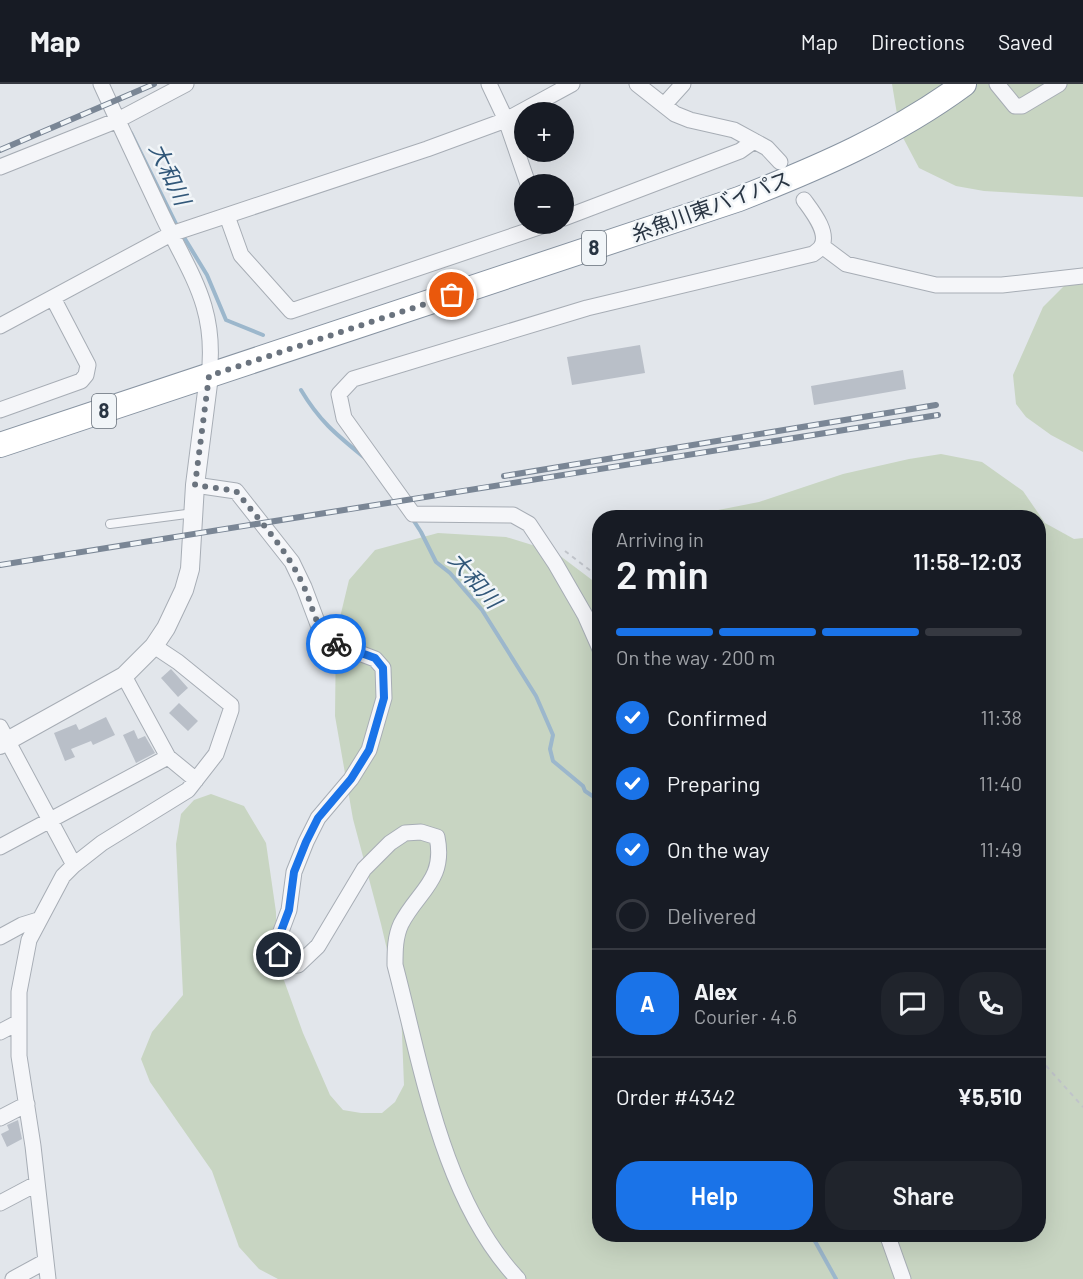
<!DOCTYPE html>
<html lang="en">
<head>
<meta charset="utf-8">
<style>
  body { margin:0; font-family:Barlow,"Noto Sans JP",sans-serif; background:#20242c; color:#f1f3f6; height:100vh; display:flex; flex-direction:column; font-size:22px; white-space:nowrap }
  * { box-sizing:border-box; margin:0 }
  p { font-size:20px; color:#9ea1a6 }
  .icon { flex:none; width:33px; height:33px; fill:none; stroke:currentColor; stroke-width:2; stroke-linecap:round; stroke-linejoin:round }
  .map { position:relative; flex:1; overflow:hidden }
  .sheet { position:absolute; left:592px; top:426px; width:454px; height:732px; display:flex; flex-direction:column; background:#171b24; border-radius:24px; box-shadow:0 6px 24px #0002 }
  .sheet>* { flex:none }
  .controls { position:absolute; left:514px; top:18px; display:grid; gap:12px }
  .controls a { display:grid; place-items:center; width:60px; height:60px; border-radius:50%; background:#171b24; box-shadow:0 6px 24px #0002; font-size:30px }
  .pin { position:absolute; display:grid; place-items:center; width:51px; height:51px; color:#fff; margin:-26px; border:3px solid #fff; border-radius:50%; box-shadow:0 2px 6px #0007 }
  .courier { position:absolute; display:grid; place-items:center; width:60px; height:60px; margin:-30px; border:4px solid #1a73e8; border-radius:50%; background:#fff; color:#222; box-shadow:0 2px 8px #0007 }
  .summary em { font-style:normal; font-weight:600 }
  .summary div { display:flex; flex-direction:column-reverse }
  .summary { display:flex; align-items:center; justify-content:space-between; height:102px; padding:0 24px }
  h1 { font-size:39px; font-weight:600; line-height:45px }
  .bar { display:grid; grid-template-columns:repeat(4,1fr); gap:9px 6px; align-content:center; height:72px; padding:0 24px }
  .bar i { height:8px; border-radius:4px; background:#363941 }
  .bar .selected { background:#1a73e8 }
  .bar p { grid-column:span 4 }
  .line { display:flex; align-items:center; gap:15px; padding:0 24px; border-top:2px solid #363941 }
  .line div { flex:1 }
  .round { display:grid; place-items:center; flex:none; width:63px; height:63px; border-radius:24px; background:#20242c }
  ol { padding:0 24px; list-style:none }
  li { display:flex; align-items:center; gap:18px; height:66px }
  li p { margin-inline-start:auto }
  li .icon { padding:6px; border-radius:50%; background:#1a73e8; color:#fff; stroke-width:4 }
  li:last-child { color:#9ea1a6 }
  li i { width:33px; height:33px; border:3px solid #363941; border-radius:50% }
  .action { display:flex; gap:12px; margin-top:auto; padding:12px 24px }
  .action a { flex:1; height:69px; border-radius:24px; background:#1a73e8; color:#fff; font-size:24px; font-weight:600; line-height:69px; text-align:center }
  .action a+a { background:#20242c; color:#f1f3f6 }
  header { display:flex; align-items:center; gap:36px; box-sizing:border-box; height:84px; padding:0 30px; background:#171b24; border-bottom:2px solid #363941 }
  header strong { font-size:28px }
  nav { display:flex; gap:33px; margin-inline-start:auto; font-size:21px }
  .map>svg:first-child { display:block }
  .green { fill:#c8d5c2 }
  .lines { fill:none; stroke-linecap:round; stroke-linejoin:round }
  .stream { stroke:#9cb7cc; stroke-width:4 }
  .building { fill:#b9bfc8 }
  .service-casing { stroke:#a7adb5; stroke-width:10 }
  .minor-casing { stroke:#a7adb5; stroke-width:17 }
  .tertiary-casing { stroke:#a7adb5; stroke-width:20 }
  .trunk-casing { stroke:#8894a2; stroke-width:26 }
  .path { stroke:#c0c4ca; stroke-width:2; stroke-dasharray:4.5 4.5; stroke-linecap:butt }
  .service { stroke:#f5f6f9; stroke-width:8 }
  .minor { stroke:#f5f6f9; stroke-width:15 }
  .tertiary { stroke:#f5f6f9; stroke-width:18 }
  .trunk { stroke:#fff; stroke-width:24 }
  .rail-casing { stroke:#7a8695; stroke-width:6 }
  .rail { stroke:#f1f5f8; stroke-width:4; stroke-dasharray:11; stroke-linecap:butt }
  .done { stroke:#6a737e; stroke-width:6; stroke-dasharray:0 10.8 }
  .route { stroke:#1a73e8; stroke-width:8 }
  .labels { text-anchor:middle; stroke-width:5; stroke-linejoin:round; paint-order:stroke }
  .shield { fill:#f1f5f8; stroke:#656f79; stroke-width:1.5 }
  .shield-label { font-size:20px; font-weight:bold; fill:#293543 }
  .street-label { font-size:21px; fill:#293543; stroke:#f1f5f8 }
  .water-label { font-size:22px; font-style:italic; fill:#315779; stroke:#f1f5f8 }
</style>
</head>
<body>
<header>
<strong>Map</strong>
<nav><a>Map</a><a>Directions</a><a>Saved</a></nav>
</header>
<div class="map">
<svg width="1083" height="1195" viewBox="0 0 1083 1195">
  <rect width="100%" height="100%" fill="#e2e6eb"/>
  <path class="green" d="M892 0H1083V113L984 107 956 102 919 84 900 48Z
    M1083 183V368L1051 351 1026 333 1016 320 1013 291 1043 223Z
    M941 370 982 378 1023 407 1045 439 1074 455 1083 454V1195H278L259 1185 239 1163 212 1087 150 998 141 975 152 948 183 911 176 760 181 730 194 716 211 710 244 722 266 759 276 828 277 877 303 949 330 1011 343 1026 361 1029H382L395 1018 404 1001 401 925 381 840 353 735 335 632 336 550 349 496 375 466 438 449 506 453 555 468 600 502V1150H1040V434L698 433 703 429 759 418 843 390 909 375Z"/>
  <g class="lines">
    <path class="stream" d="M131 49 178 144
      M182 150 207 191 226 236 263 251
      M301 306C320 338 337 351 365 374
      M412 434 421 448 436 478 450 489 482 526 536 612 553 651 550 665 553 677 583 702 585 707 600 717
      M811 1150 836 1195"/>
  </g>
  <path class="building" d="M640 261 645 289 572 301 567 273Z
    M903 286 906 305 814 321 811 302Z
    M171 585 188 604 178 613 161 594Z
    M179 619 198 637 188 647 169 629Z
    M106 633 115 651 93 661 91 657 71 665 75 673 65 677 54 649 76 640 79 646Z
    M134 646 138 655 145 652 155 669 136 679 123 651Z
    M18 1036 22 1055 7 1063 1 1050 9 1046 7 1041Z"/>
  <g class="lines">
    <g class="service-casing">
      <path id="service" d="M110 440 194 429"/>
    </g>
    <g class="minor-casing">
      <path id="minor" d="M101 0C121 44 142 88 163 133 191 192 217 223 209 292
        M489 0 506 36 528 100
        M637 0 675 30 690 36 734 46 767 64 780 78
        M997 0 1015 22H1022L1059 0
        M664 21 683 0
        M0 83 118 36 186 0
        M227 132 241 171 291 227 548 140
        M564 134 740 67 754 57
        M822 162 846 180 936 201H1002L1083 192
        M0 242 171 150 427 65 506 36 572 0
        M0 326 81 297 86 291 88 281 53 214
        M195 401 236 407 292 478 304 503 319 543 333 559 375 575 383 584 384 614 369 666 351 695 318 734 306 758 294 788 289 826 277 858 280 883 298 881 318 862 364 785 390 759 405 749 421 748 437 753C446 796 418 807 401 840 395 853 395 867 395 881 422 984 443 1116 518 1195
        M600 565 585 531 555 479 529 440 513 431 413 430 344 334 339 310 353 295 587 224 813 170C816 168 819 166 821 163 830 149 812 127 804 116
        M124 592 168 673 196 696
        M0 643 74 781
        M0 763 168 673
        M0 853 22 841 38 836
        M0 948 19 938
        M0 1034 27 1020
        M0 1119 36 1100
        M887 1150 903 1195
        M13 1195 46 1177
        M48 1195 33 1062 19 972V908L29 856 63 792 74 781 102 759 188 706 216 670 231 626V621L178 578 154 562"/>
    </g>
    <g class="tertiary-casing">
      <path id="tertiary" d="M0 661 124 592 154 562 166 544 184 506 190 485 195 401 209 292"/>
    </g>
    <g class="trunk-casing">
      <path id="trunk" d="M0 361 739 115C818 84 895 51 964 0"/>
    </g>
    <path class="path" d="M565 467 600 494
      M1040 975 1083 1023"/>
    <use href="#service" class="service"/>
    <use href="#minor" class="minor"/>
    <use href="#tertiary" class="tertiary"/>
    <use href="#trunk" class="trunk"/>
    <g class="rail-casing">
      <path id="rail" d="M0 66 154 0
        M504 392 936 321
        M0 481 938 331"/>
    </g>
    <use href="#rail" class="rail"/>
  </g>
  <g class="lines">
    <path class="done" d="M336 560C315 549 313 520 303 501 287 466 260 437 236 407L195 401 209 292 452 211"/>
    <path class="route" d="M279 871 277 858 289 826 294 788 306 758 318 734 351 695 369 666 384 614 383 584 375 574 336 560"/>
  </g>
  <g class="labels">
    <g class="shield">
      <rect x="582" y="147" width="24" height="34" rx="4.5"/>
      <rect x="92" y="310" width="24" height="34" rx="4.5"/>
    </g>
    <g class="shield-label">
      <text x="594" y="171">8</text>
      <text x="104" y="334">8</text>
    </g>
    <g class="street-label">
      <text transform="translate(711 123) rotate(-20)" y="7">糸魚川東バイパス</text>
    </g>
    <g class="water-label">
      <text transform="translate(170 90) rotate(65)" y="8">大和川</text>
      <text transform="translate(475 496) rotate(49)" y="8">大和川</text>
    </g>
  </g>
</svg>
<div class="controls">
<a>+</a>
<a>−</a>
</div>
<div class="pin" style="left:452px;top:211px;background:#ea580c"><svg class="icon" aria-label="bag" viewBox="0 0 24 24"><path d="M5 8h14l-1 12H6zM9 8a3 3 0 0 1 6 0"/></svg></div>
<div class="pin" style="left:279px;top:871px;background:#1f2937"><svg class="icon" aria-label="home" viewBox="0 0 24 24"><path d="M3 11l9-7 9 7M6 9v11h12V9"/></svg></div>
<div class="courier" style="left:336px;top:560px"><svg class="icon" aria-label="bike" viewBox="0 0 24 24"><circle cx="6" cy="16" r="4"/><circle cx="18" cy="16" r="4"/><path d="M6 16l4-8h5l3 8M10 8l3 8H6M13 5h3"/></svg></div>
<section class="sheet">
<div class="summary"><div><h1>2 min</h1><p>Arriving in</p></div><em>11:58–12:03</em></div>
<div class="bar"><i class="selected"></i><i class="selected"></i><i class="selected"></i><i></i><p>On the way · 200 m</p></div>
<ol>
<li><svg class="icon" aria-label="check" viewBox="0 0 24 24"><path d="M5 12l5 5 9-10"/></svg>Confirmed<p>11:38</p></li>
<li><svg class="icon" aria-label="check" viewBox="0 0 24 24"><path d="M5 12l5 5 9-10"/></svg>Preparing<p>11:40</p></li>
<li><svg class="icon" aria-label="check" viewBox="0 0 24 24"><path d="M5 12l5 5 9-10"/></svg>On the way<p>11:49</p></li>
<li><i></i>Delivered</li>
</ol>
<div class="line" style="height:108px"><b class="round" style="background:#1a73e8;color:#fff">A</b><div><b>Alex</b><p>Courier · 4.6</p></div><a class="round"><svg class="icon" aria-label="chat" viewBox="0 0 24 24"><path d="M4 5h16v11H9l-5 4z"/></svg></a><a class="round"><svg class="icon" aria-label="phone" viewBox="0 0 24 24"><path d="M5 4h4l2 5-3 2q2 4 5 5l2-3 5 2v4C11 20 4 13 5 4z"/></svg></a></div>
<div class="line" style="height:78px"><div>Order #4342</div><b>¥5,510</b></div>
<div class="action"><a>Help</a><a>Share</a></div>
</section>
</div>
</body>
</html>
